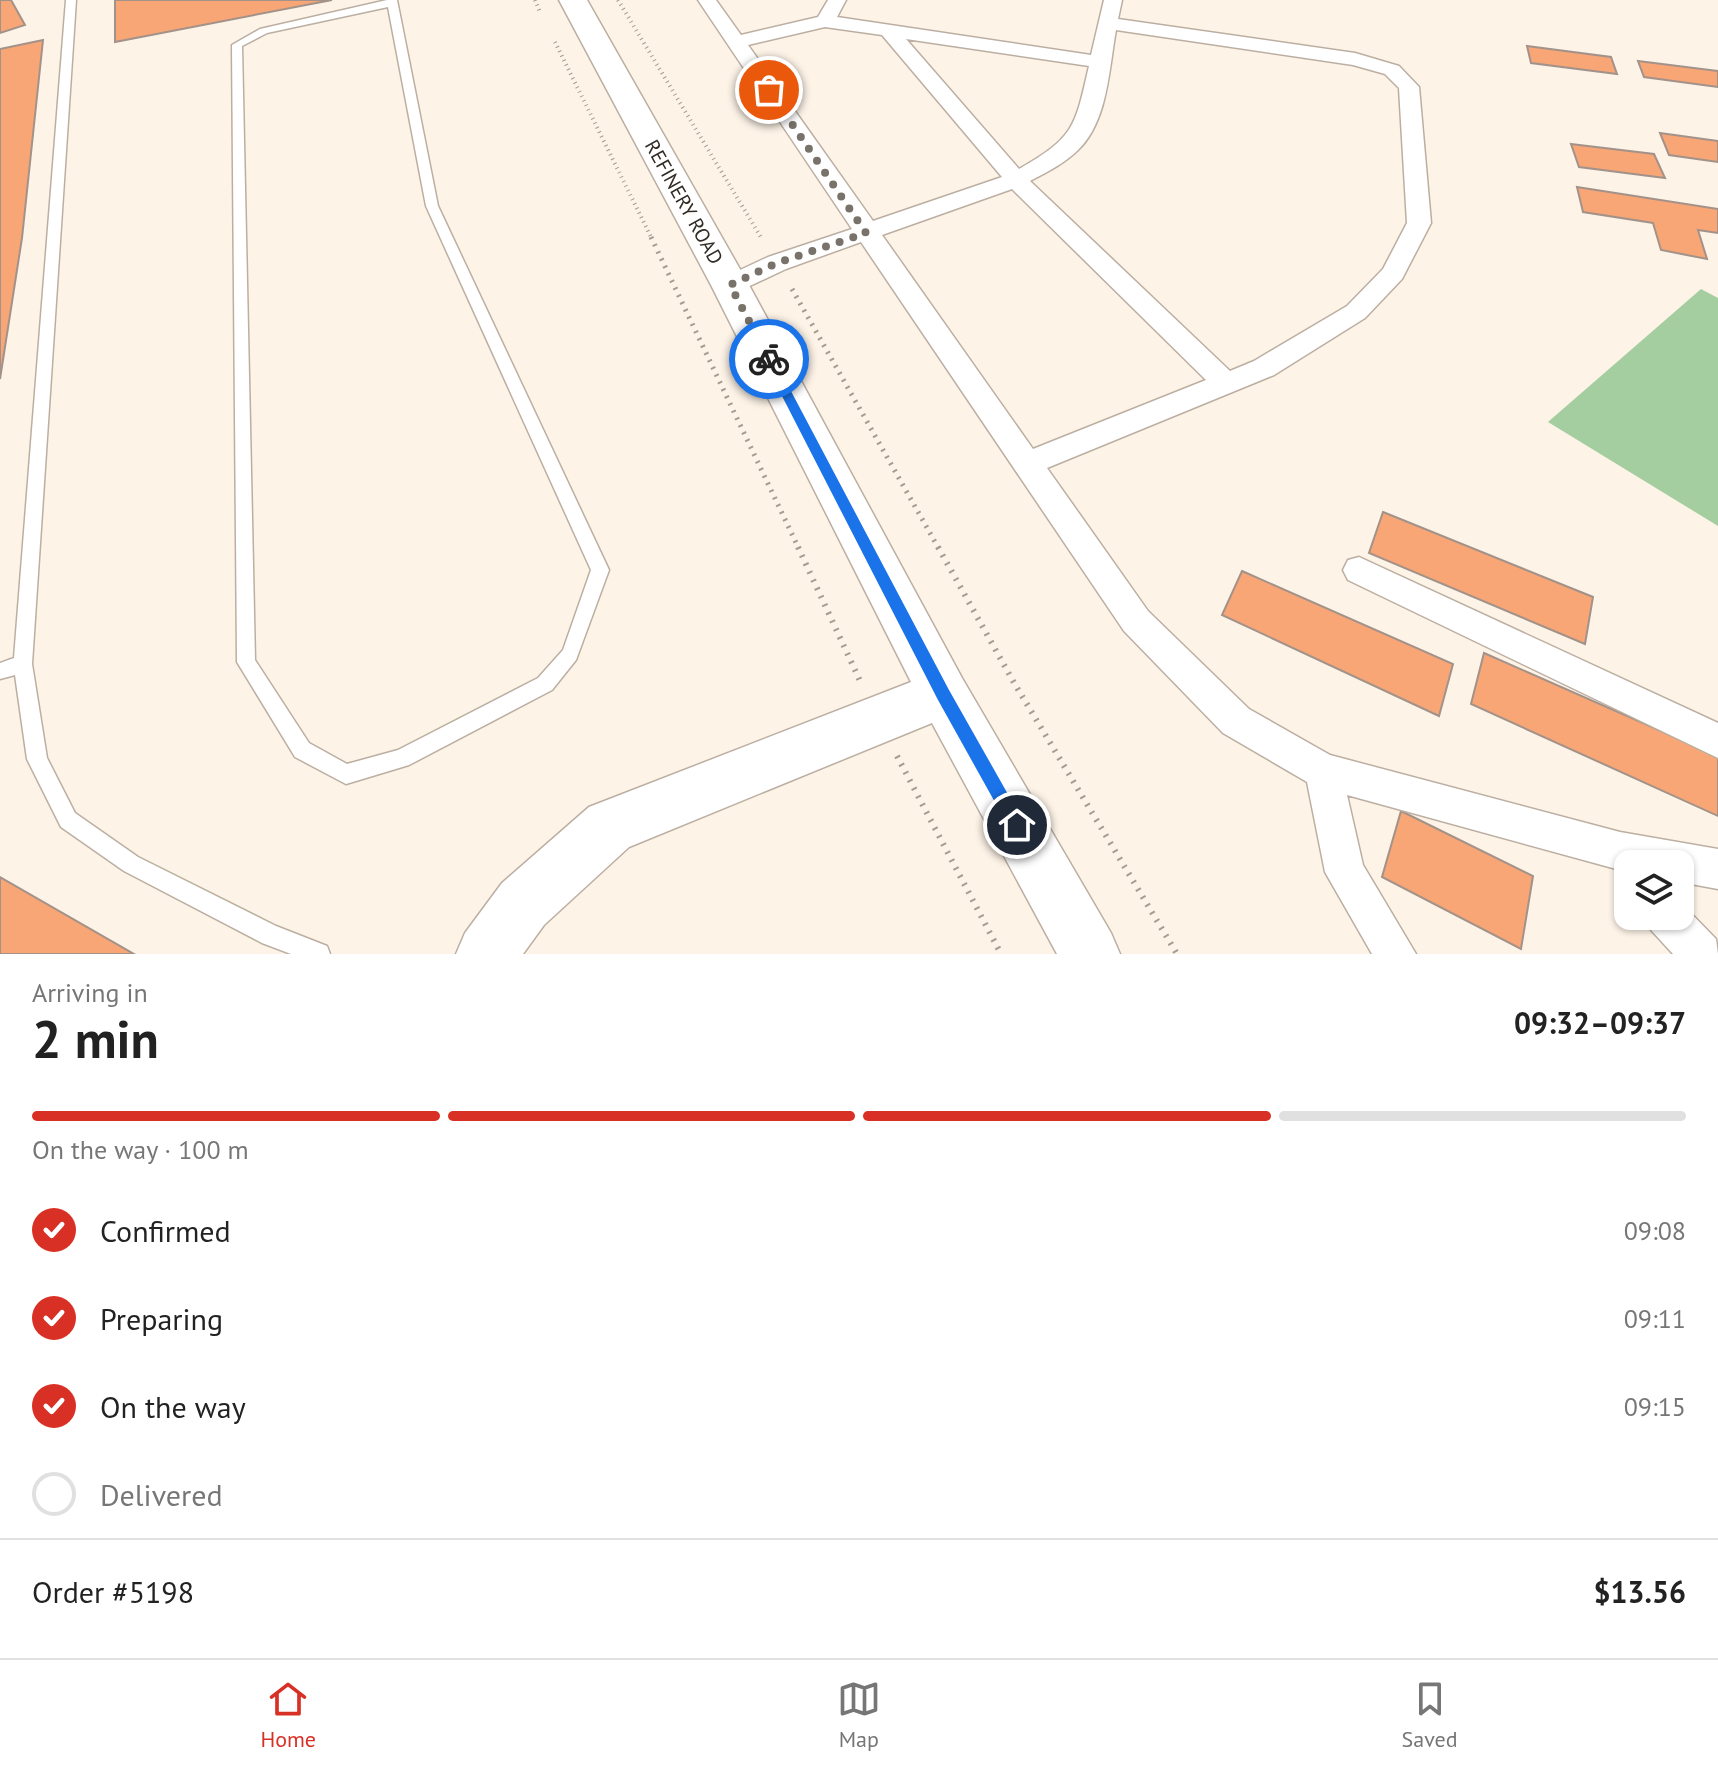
<!DOCTYPE html>
<html lang="en">
<head>
<meta charset="utf-8">
<style>
  body { margin:0; font-family:"PT Sans",sans-serif; background:#f6f6f6; color:#222; height:100vh; display:flex; flex-direction:column; font-size:30px; white-space:nowrap }
  * { box-sizing:border-box; margin:0 }
  p { font-size:26px; color:#767676 }
  .icon { flex:none; width:44px; height:44px; fill:none; stroke:currentColor; stroke-width:2; stroke-linecap:round; stroke-linejoin:round }
  .map { position:relative; height:954px; overflow:hidden }
  .details { display:flex; flex-direction:column; background:#fff; flex:1 }
  .details>* { flex:none }
  .controls { position:absolute; left:1614px; top:850px; display:grid; gap:16px }
  .controls a { display:grid; place-items:center; width:80px; height:80px; border-radius:16px; background:#fff; box-shadow:0 2px 6px #0004; font-size:40px }
  .pin { position:absolute; display:grid; place-items:center; width:68px; height:68px; color:#fff; margin:-34px; border:4px solid #fff; border-radius:50%; box-shadow:0 2px 8px #0007 }
  .courier { position:absolute; display:grid; place-items:center; width:80px; height:80px; margin:-40px; border:6px solid #1a73e8; border-radius:50%; background:#fff; color:#222; box-shadow:0 2px 10px #0007 }
  .summary em { font-style:normal; font-weight:800 }
  .summary div { display:flex; flex-direction:column-reverse }
  .summary { display:flex; align-items:center; justify-content:space-between; height:136px; padding:0 32px }
  h1 { font-size:52px; font-weight:800; line-height:60px }
  .bar { display:grid; grid-template-columns:repeat(4,1fr); gap:12px 8px; align-content:center; height:96px; padding:0 32px }
  .bar i { height:10px; border-radius:6px; background:#e0e0e0 }
  .bar .selected { background:#d93025 }
  .bar p { grid-column:span 4 }
  .line { display:flex; align-items:center; gap:20px; padding:0 32px; border-top:2px solid #e0e0e0 }
  .line div { flex:1 }
  ol { padding:0 32px; list-style:none }
  li { display:flex; align-items:center; gap:24px; height:88px }
  li p { margin-inline-start:auto }
  li .icon { padding:8px; border-radius:50%; background:#d93025; color:#fff; stroke-width:4 }
  li:last-child { color:#767676 }
  li i { width:44px; height:44px; border:4px solid #e0e0e0; border-radius:50% }
  .menu { display:flex; justify-content:space-around; align-items:center; height:112px; border-top:2px solid #e0e0e0; background:#fff; font-size:22px; color:#767676 }
  .menu a { display:grid; justify-items:center; gap:4px }
  .menu .selected { color:#d93025 }
  .map>svg:first-child { display:block }
  .green { fill:#a5cea0 }
  .building { fill:#f8a675; stroke:#a39289; stroke-width:2 }
  .lines { fill:none; stroke-linecap:round; stroke-linejoin:round }
  .lane-casing { stroke:#bcafa2; stroke-width:3 }
  .street-casing { stroke:#bcafa2; stroke-width:3 }
  .secondary-casing { stroke:#bcafa2; stroke-width:3 }
  .path-far2 { stroke:#a49d93; stroke-width:4; stroke-dasharray:1 4; stroke-linecap:butt }
  .path-far1 { stroke:#a49d93; stroke-width:5; stroke-dasharray:2 6; stroke-linecap:butt }
  .path { stroke:#a49d93; stroke-width:6; stroke-dasharray:2 7; stroke-linecap:butt }
  .lane { fill:#fff; fill-rule:evenodd }
  .street { fill:#fff; fill-rule:evenodd }
  .secondary { fill:#fff; fill-rule:evenodd }
  .route { fill:#1a73e8 }
  .done { stroke:#78726a; stroke-width:8; stroke-dasharray:0 14.4 }
  .labels { text-anchor:middle; stroke-width:8; stroke-linejoin:round; paint-order:stroke }
  .street-label { font-size:20px; fill:#312c26; stroke:#fff }
</style>
</head>
<body>
<div class="map">
<svg width="1718" height="954" viewBox="0 0 1718 954">
  <rect width="100%" height="100%" fill="#fdf3e7"/>
  <path class="green" d="M1701 289 1718 298V526L1548 422Z"/>
  <path class="building" d="M0 0H11L25 25 0 33Z
    M115 0H332L115 42Z
    M43 40 22 238 0 379V49Z
    M1527 46 1611 57 1617 74 1531 63Z
    M1638 61 1718 71V87L1644 77Z
    M1660 133 1718 141V162L1669 155Z
    M1571 144 1654 154 1665 178 1579 167Z
    M1577 187 1718 209V233L1698 230 1707 259 1661 250 1653 223 1583 212Z
    M1383 512 1593 597 1585 644 1369 553Z
    M1242 571 1453 664 1439 716 1222 615Z
    M1484 653 1718 756V816L1471 704Z
    M1401 811 1533 876 1521 949 1382 877Z
    M0 877 134 954H0Z"/>
  <g class="lines">
    <g class="lane-casing">
      <path id="lane" d="M66 0H76L32 664 47 758 75 813 138 857 276 926 327 946 330 954H291L262 943 124 871 61 827 27 759 15 675 0 679V663L14 658Z
        M387 0H397L438 206 609 570 576 660 552 690 409 765 346 784 295 757 237 662 232 45 260 29ZM388 7 426 206 591 570 563 650 538 678 398 750 347 764 309 743 255 660 242 46 267 33Z"/>
    </g>
    <g class="street-casing">
      <path id="street" d="M698 0H716L741 35 818 17 828 0H846L837 17 1091 55 1104 0H1122L1118 19 1355 53 1399 66 1419 87 1431 223 1402 279 1365 318 1274 375 1047 468 1148 611 1249 709 1330 755 1620 832 1718 849V889L1680 882V864H1628V872L1620 870 1347 795 1363 865 1416 954H1372L1325 872 1307 782 1223 733 1124 631 861 242 786 269 739 291 730 293 721 291 717 285 721 279 768 257 852 229ZM825 27 882 35 1002 177 873 221 748 45ZM1116 30 1353 65 1385 74 1399 88 1407 223 1383 269 1347 306 1254 361 1230 371 1030 181C1047 172 1065 163 1078 150 1108 121 1109 68 1116 30ZM906 39 1089 66C1075 127 1075 137 1019 169ZM1012 189 1206 380 1033 449 882 235Z
        M1359 557 1718 723V758L1348 580 1343 570 1348 560Z
        M1680 902 1716 939 1718 954H1673L1651 930 1645 916H1680Z"/>
    </g>
    <g class="secondary-casing">
      <path id="secondary" d="M559 0H587L749 285 962 678 1111 933 1120 954H1057L932 723 629 847 544 925 523 954H456L465 933 502 883 589 807 911 682 711 285Z"/>
    </g>
    <path class="path-far2" d="M535 0 540 12
      M618 0 762 239
      M555 42 652 239"/>
    <path class="path-far1" d="M651 237 799 549
      M792 289 939 549"/>
    <path class="path" d="M798 547 861 683
      M938 547 1013 681 1177 954
      M897 756 1001 954"/>
    <use href="#lane" class="lane"/>
    <use href="#street" class="street"/>
    <use href="#secondary" class="secondary"/>
  </g>
  <path class="route" d="M769 355 774 359 949 690 1022 819 1025 825 1022 831 1017 833 1011 831 938 700 763 359Z"/>
  <g class="lines">
    <path class="done" d="M769 359 730 285 777 263 866 233 769 90"/>
  </g>
  <g class="labels">
    <g class="street-label">
      <text transform="translate(684 202) rotate(61)" y="7">REFINERY ROAD</text>
    </g>
  </g>
</svg>
<div class="controls">
<a><svg class="icon" aria-label="layers" viewBox="0 0 24 24"><path d="M12 4l9 5-9 5-9-5zM3 14l9 5 9-5"/></svg></a>
</div>
<div class="pin" style="left:769px;top:90px;background:#ea580c"><svg class="icon" aria-label="bag" viewBox="0 0 24 24"><path d="M5 8h14l-1 12H6zM9 8a3 3 0 0 1 6 0"/></svg></div>
<div class="pin" style="left:1017px;top:825px;background:#1f2937"><svg class="icon" aria-label="home" viewBox="0 0 24 24"><path d="M3 11l9-7 9 7M6 9v11h12V9"/></svg></div>
<div class="courier" style="left:769px;top:359px"><svg class="icon" aria-label="bike" viewBox="0 0 24 24"><circle cx="6" cy="16" r="4"/><circle cx="18" cy="16" r="4"/><path d="M6 16l4-8h5l3 8M10 8l3 8H6M13 5h3"/></svg></div>
</div>
<section class="details">
<div class="summary"><div><h1>2 min</h1><p>Arriving in</p></div><em>09:32–09:37</em></div>
<div class="bar"><i class="selected"></i><i class="selected"></i><i class="selected"></i><i></i><p>On the way · 100 m</p></div>
<ol>
<li><svg class="icon" aria-label="check" viewBox="0 0 24 24"><path d="M5 12l5 5 9-10"/></svg>Confirmed<p>09:08</p></li>
<li><svg class="icon" aria-label="check" viewBox="0 0 24 24"><path d="M5 12l5 5 9-10"/></svg>Preparing<p>09:11</p></li>
<li><svg class="icon" aria-label="check" viewBox="0 0 24 24"><path d="M5 12l5 5 9-10"/></svg>On the way<p>09:15</p></li>
<li><i></i>Delivered</li>
</ol>
<div class="line" style="height:104px"><div>Order #5198</div><b>$13.56</b></div>
</section>
<nav class="menu">
<a class="selected"><svg class="icon" aria-label="home" viewBox="0 0 24 24"><path d="M3 11l9-7 9 7M6 9v11h12V9"/></svg>Home</a>
<a><svg class="icon" aria-label="map" viewBox="0 0 24 24"><path d="M3 6l6-2 6 2 6-2v14l-6 2-6-2-6 2zM9 4v14M15 6v14"/></svg>Map</a>
<a><svg class="icon" aria-label="saved" viewBox="0 0 24 24"><path d="M7 4h10v16l-5-4-5 4z"/></svg>Saved</a>
</nav>
</body>
</html>
